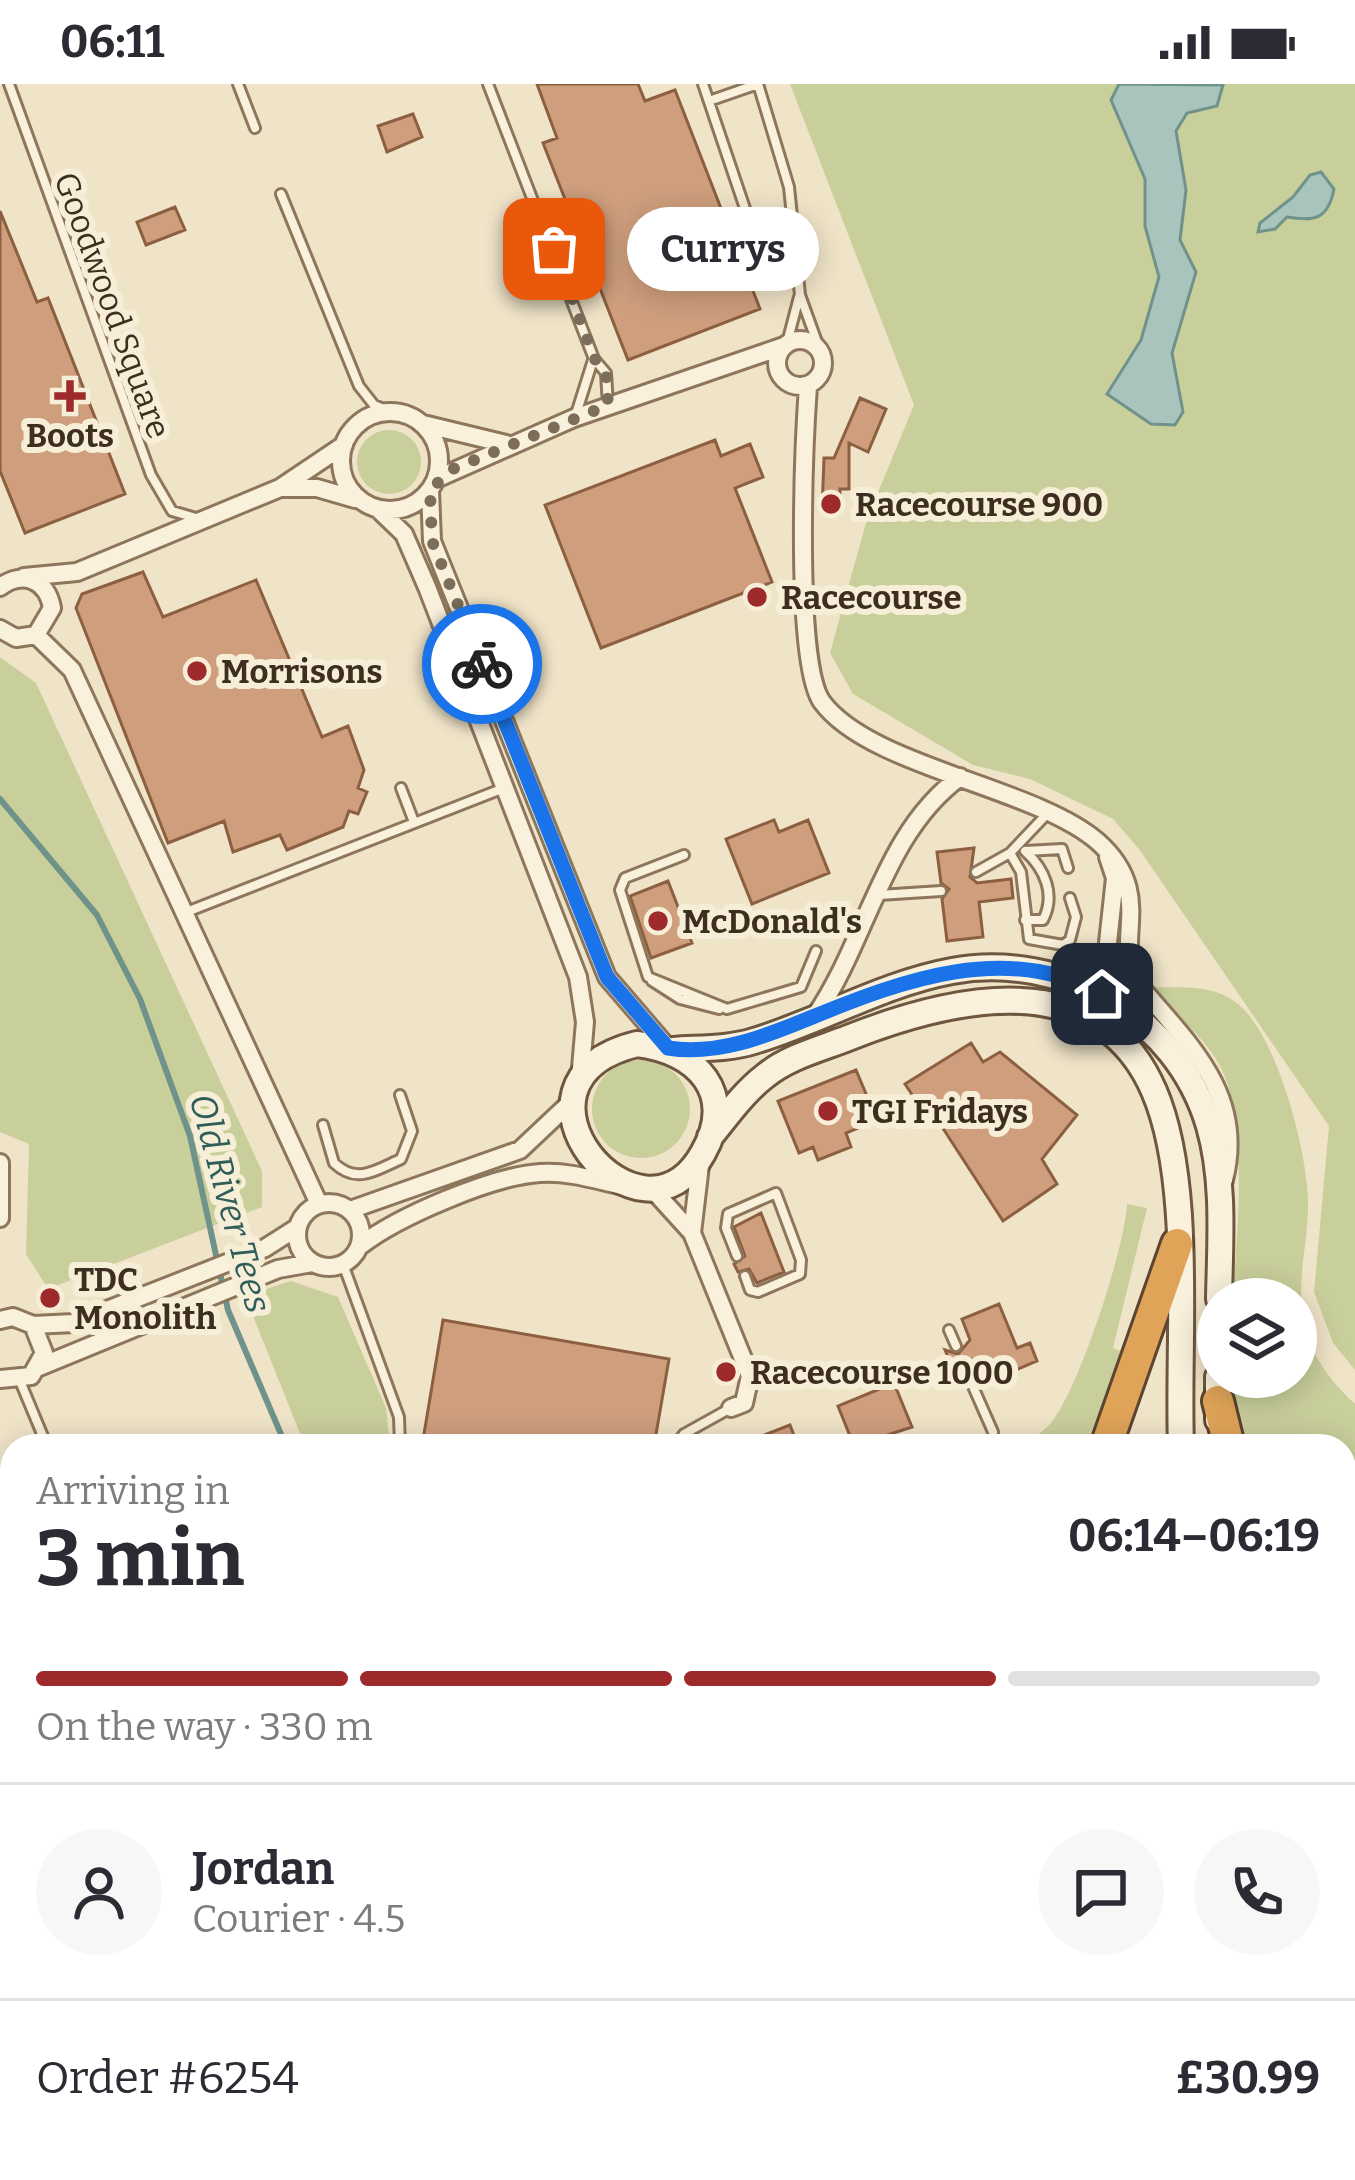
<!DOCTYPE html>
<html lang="en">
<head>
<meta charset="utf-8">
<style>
  body { margin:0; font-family:Bitter,serif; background:#f7f7f7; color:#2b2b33; height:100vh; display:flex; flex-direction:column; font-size:45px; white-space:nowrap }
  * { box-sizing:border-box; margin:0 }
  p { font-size:39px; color:#7c7c81 }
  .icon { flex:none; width:66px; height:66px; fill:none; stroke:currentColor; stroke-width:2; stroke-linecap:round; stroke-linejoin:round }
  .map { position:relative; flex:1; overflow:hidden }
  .details { position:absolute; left:0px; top:1350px; width:1356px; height:747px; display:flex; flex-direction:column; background:#fff; border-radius:36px 36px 0 0; box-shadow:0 6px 30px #0003 }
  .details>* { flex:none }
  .tools { position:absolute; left:1197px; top:1194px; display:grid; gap:24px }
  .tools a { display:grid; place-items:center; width:120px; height:120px; border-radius:50%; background:#fff; box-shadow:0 6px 30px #0003; font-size:60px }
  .pin { position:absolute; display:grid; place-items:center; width:102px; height:102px; color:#fff; margin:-51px; border-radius:24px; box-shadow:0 6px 18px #0006 }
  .courier { position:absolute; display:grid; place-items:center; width:120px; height:120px; margin:-60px; border:9px solid #1a73e8; border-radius:50%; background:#fff; color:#222; box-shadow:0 3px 15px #0007 }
  .bubble { position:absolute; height:84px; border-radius:42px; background:#fff; box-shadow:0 6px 30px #0003; font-size:39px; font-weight:700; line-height:84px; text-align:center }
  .head em { font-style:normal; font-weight:700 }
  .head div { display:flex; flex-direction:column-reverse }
  .head { display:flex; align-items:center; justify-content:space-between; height:204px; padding:0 36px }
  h1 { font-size:78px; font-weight:700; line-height:90px }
  .bar { display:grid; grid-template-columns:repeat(4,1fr); gap:18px 12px; align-content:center; height:144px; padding:0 36px }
  .bar i { height:15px; border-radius:9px; background:#e1e1e2 }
  .bar .active { background:#9e2a2b }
  .bar p { grid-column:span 4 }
  .line { display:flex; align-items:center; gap:30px; padding:0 36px; border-top:3px solid #e1e1e2 }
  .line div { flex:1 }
  .round { display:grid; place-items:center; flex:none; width:126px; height:126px; border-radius:63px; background:#f7f7f7 }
  .status { display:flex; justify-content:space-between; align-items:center; height:84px; padding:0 60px; background:#fff; direction:ltr }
  .status svg { height:33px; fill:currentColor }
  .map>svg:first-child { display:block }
  .green { fill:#c9cf9b }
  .water { fill:#a9c4bc; stroke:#6f938a; stroke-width:3 }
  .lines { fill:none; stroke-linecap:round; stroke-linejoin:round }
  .stream { stroke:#6f938a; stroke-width:6 }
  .building { fill:#cf9f7d; stroke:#8d5f41; stroke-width:3 }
  .lane-casing { stroke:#8d765c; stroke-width:14 }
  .street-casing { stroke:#8d765c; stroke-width:22 }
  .secondary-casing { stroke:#6f573f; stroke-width:30 }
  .highway-casing { stroke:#5b4430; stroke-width:36 }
  .lane { stroke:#faf1dc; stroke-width:8 }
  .street { stroke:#faf1dc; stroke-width:16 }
  .secondary { stroke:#faf1dc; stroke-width:24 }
  .highway { stroke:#e0a458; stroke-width:30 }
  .rail-casing { stroke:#3d2e20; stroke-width:10 }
  .rail { stroke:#f7eed8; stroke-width:6; stroke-dasharray:18; stroke-linecap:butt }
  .done { stroke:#7c6e5b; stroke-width:12; stroke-dasharray:0 21.6 }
  .route { stroke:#1a73e8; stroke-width:15 }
  .poi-dot { fill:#9e2a2b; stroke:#f7eed8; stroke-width:4.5 }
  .labels { text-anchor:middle; stroke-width:12; stroke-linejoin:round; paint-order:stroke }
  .street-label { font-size:33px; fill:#3d2e20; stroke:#f7eed8 }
  .poi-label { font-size:33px; font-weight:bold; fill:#3d2e20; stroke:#f7eed8; text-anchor:start }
  .water-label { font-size:36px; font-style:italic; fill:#2f5d5a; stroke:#f7eed8 }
</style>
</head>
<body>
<div class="status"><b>06:11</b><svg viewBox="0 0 49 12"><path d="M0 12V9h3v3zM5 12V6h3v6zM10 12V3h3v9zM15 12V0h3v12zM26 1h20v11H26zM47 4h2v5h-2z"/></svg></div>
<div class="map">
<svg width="1355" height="2096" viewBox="0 0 1355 2096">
  <rect width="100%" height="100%" fill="#f0e4c8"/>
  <path class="green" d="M790 0H1355V1286L1333 1259 1314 1208 1329 1042 1139 765 1113 735 1030 695 973 681 853 610 830 569 867 435 914 321Z
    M357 378a32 32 0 1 1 64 0a32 32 0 1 1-64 0Z
    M0 573 36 599 262 1087V1123L48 1205 26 1170 29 1060 0 1048Z
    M1150 903C1180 904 1213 899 1238 920 1278 952 1310 1075 1308 1125 1307 1167 1293 1212 1308 1254 1317 1279 1335 1302 1355 1320V1434H1344V1362H1235L1234 1293H1296V1215H1234C1235 1150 1253 1027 1214 972 1197 947 1171 926 1150 903Z
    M592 1025a49 49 0 1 1 98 0a49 49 0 1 1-98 0Z
    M1127 1120 1147 1124 1113 1264 1120 1267 1098 1336 1083 1362H1019C1029 1356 1042 1349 1050 1340 1078 1308 1125 1164 1127 1120Z
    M291 1197 338 1213 386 1324 390 1362H305L245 1212Z
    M12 1696V1832L0 1833V1698Z
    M1355 1758V1991L1344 1996V1760Z"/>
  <path class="water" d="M1119 0 1223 1 1217 22 1187 29 1176 47 1186 106 1180 156 1196 188 1172 269 1183 328 1175 341 1151 340 1107 310 1141 256 1159 193 1145 142V95L1111 16Z
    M1321 88 1334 105C1328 135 1315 138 1287 133L1275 145 1258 148 1260 139 1293 113 1310 91Z"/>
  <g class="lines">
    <path class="stream" d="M0 715 97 831 140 915 190 1052 228 1226 286 1362"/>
  </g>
  <path class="building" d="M537 0H638L645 17 675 6 760 225 628 276 543 59 557 54Z
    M413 30 422 53 387 68 378 42Z
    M175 123 185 146 146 161 137 138Z
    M0 127 37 218 48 214 125 410 25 449 0 387Z
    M860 314 886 325 868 368 849 359V405H840V427H822L824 374H834Z
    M715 356 721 372 750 360 763 393 735 404 772 498 762 502 767 516 751 522 746 508 601 564 545 421Z
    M143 488 163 533 256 496 322 653 348 642 364 686 358 704 367 708 358 730 349 727 343 743 287 766 280 751 233 768 224 737 168 759 76 524 82 510Z
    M774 736 779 748 808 736 829 789 752 820 726 755Z
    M974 764 970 793 977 799 1011 795 1013 814 979 818 983 853 947 857 942 815 949 805 941 799 937 768Z
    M668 797 692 859 651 874 630 812Z
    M971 959 983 978 1000 968 1077 1031 1042 1075 1057 1100 1003 1137 933 1029 927 1033 905 1000Z
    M856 986 877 1036 846 1049 851 1063 818 1076 813 1063 799 1069 778 1017Z
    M761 1129 784 1188 757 1199 749 1185 738 1188 734 1180 745 1172 734 1143Z
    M999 1220 1017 1264 1030 1259 1037 1277 987 1298 979 1276 962 1274 954 1286 945 1266 958 1270 970 1256 962 1235Z
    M443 1236 669 1275 654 1362H422Z
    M894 1299 912 1343 854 1362 838 1322Z
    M790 1341 798 1362H740L739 1361Z"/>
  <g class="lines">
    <g class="lane-casing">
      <path id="lane" d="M9 0 151 391 172 427 196 434
        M238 0 255 44
        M488 0 594 275 606 289 608 321
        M703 0 759 166 768 173H795
        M758 0 789 103 800 211 821 269
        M709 17 758 0
        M281 110 359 302 374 321 390 328
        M787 259 799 213
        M576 330 593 276
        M401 704 414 738
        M1026 767 1062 765 1068 784
        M1010 769 1021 788 1029 855 1063 861 1070 856 1076 833 1070 814
        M684 771 625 794 620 806 648 893 727 925 801 903 816 867
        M976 788 1010 769 1046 731
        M879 811 941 807
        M184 829 504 704
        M1025 836H1043C1056 811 1045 785 1025 767
        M652 897 680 915 719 925
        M323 1041 334 1079C357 1101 376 1086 401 1075L412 1047 400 1011
        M737 1172 726 1144 728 1130 776 1109 801 1176 800 1190 758 1208 750 1206 745 1192
        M343 1180 399 1333 400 1362
        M949 1246 956 1262
        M964 1282 993 1348
        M20 1297 47 1362
        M675 1362 684 1350 729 1325
        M1344 1751 1355 1749
        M0 1974 12 1973
        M540 2085 585 2096
        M911 2096 915 2085"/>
    </g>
    <g class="street-casing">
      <path id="street" d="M777 279a23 23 0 1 1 46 0a23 23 0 1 1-46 0Z
        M808 302C804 358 794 579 822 618 870 683 1034 703 1097 757 1161 813 1106 863 1143 906 1192 963 1245 1013 1224 1096
        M341 377a49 49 0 1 1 98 0a49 49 0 1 1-98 0Z
        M423 340 506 360
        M436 395 574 334 784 262
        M281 404H317L355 415
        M430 406 432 457 607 893 668 964
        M378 425 404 450 427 503 578 893 585 938 580 995
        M24 493 77 488 280 404 344 361
        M0 503C23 486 47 496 52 524L36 551 16 554 0 545
        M36 551 72 586 319 1120
        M1108 773 1115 794 1106 877 1123 922
        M815 932C868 855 883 749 960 693
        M701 1073 692 1149 750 1292 744 1319 731 1324
        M0 1079V1134
        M653 1106 692 1149
        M297 1151a32 32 0 1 1 64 0a32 32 0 1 1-64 0Z
        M350 1126 520 1066 572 1017
        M360 1162C397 1133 492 1092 540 1089 568 1087 596 1096 623 1102
        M0 1236 13 1233 33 1241 44 1269 31 1292 0 1295
        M33 1241 74 1239 265 1164 298 1143
        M39 1283 278 1185 312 1179"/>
    </g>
    <g class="secondary-casing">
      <path id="secondary" d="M637 960C697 967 737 1009 703 1069 641 1181 485 997 637 960Z
        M673 966C699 964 729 965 754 957 821 937 882 900 952 887 1062 867 1177 932 1209 1042 1225 1097 1220 1159 1219 1215
        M710 1053C727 1032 743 1009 765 992 788 973 820 965 848 954 949 914 1098 877 1154 1007 1194 1099 1177 1260 1181 1362
        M1218 1336V1293
        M1344 1657 1355 1655
        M0 1858 12 1857
        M1188 2096V2085"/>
    </g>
    <g class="highway-casing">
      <path id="highway" d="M1218 1317 1229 1362
        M1106 1362 1177 1160
        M1344 1448 1355 1449
        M1344 1549 1355 1548
        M1344 1576 1355 1575
        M0 1625 12 1622
        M1344 1625 1355 1624
        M0 1657 12 1655"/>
    </g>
    <use href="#lane" class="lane"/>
    <use href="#street" class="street"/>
    <use href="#secondary" class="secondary"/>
    <use href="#highway" class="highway"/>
    <g class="rail-casing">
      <path id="rail" d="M1344 1690 1355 1688
        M1344 1714 1355 1712
        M0 1921 12 1920
        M0 1944 12 1943"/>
    </g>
    <use href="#rail" class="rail"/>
  </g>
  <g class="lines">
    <path class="done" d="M482 580 432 457 430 406 453 385 608 321 606 289 594 274 554 165"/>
    <path class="route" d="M482 580 607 893 668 964C717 972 766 952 810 934 903 896 1007 857 1102 910"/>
  </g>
  <g class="poi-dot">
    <path d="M64 294h12v12h12v12h-12v12h-12v-12h-12v-12h12z"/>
    <circle cx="831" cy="420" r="12"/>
    <circle cx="757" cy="513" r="12"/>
    <circle cx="197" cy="587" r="12"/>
    <circle cx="658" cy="837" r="12"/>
    <circle cx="828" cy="1027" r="12"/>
    <circle cx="50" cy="1214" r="12"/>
    <circle cx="726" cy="1288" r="12"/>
  </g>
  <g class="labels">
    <g class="street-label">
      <text transform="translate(113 221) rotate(70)" y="12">Goodwood Square</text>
    </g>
    <g class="poi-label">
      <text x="70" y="363" text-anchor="middle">Boots</text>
      <text x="855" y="432">Racecourse 900</text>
      <text x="781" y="525">Racecourse</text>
      <text x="221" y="599">Morrisons</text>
      <text x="682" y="849">McDonald's</text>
      <text x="852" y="1039">TGI Fridays</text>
      <text x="74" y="1207">TDC<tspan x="74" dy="38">Monolith</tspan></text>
      <text x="750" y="1300">Racecourse 1000</text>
    </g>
    <g class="water-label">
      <text transform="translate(231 1119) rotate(75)" y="13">Old River Tees</text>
    </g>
  </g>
</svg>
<div class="tools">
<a><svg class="icon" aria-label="layers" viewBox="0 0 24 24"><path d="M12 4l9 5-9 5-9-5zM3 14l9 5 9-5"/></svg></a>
</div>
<div class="pin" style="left:554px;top:165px;background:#ea580c"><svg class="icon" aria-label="bag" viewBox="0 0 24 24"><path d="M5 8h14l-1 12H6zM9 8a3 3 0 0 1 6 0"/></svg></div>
<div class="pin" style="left:1102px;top:910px;background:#1f2937"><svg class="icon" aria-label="home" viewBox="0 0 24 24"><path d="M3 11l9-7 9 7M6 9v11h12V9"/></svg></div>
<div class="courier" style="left:482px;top:580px"><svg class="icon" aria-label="bike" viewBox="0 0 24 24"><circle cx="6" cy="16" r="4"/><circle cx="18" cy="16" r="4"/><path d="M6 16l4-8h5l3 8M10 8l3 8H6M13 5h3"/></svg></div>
<div class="bubble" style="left:627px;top:123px;width:192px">Currys</div>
<section class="details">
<div class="head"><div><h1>3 min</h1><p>Arriving in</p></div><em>06:14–06:19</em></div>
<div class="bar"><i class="active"></i><i class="active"></i><i class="active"></i><i></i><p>On the way · 330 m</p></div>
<div class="line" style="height:216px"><a class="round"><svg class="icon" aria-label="person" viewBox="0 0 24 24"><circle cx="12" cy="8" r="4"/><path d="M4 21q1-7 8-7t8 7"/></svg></a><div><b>Jordan</b><p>Courier · 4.5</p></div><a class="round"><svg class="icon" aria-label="chat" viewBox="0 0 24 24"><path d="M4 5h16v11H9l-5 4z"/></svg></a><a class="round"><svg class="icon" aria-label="phone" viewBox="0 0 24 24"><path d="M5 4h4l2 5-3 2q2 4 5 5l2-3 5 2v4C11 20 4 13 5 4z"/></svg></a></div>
<div class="line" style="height:156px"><div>Order #6254</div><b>£30.99</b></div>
</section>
</div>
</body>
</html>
